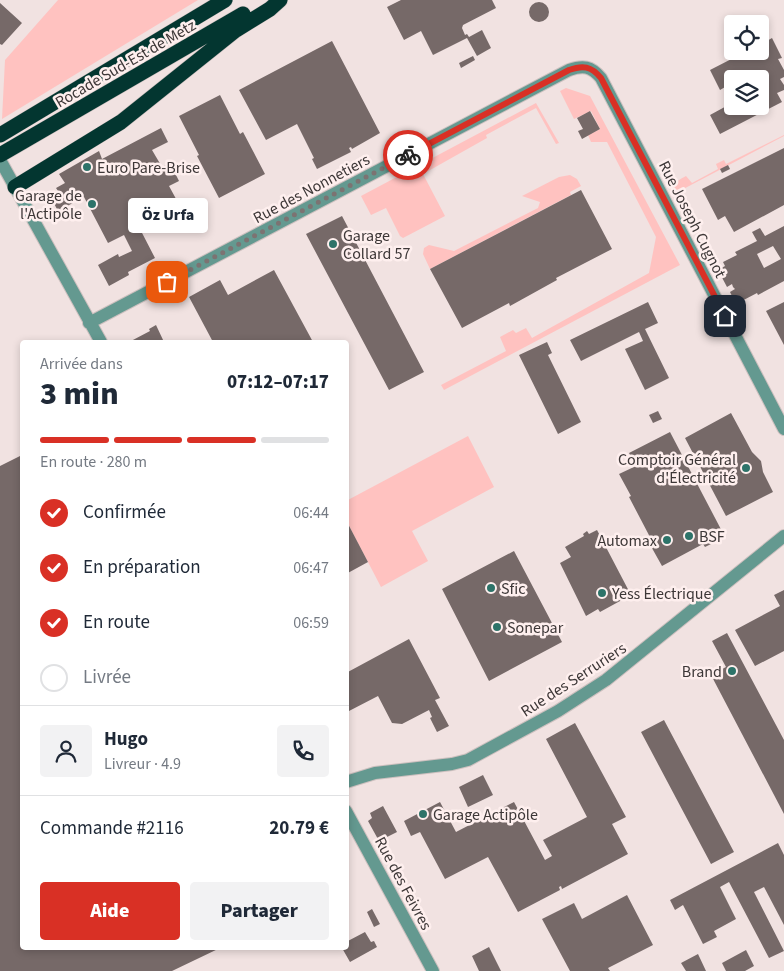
<!DOCTYPE html>
<html lang="fr">
<head>
<meta charset="utf-8">
<style>
  body { margin:0; font-family:"Source Sans 3",sans-serif; background:#f2f2f3; color:#1f2937; height:100vh; display:flex; flex-direction:column; font-size:19px; white-space:nowrap }
  * { box-sizing:border-box; margin:0 }
  p { font-size:16px; color:#747a83 }
  .icon { flex:none; width:28px; height:28px; fill:none; stroke:currentColor; stroke-width:2; stroke-linecap:round; stroke-linejoin:round }
  .map { position:relative; flex:1; overflow:hidden }
  .sheet { position:absolute; left:20px; top:340px; width:329px; height:610px; display:flex; flex-direction:column; background:#fff; border-radius:5px; box-shadow:0 2px 8px #0003 }
  .sheet>* { flex:none }
  .tools { position:absolute; left:724px; top:15px; display:grid; gap:10px }
  .tools a { display:grid; place-items:center; width:45px; height:45px; border-radius:5px; background:#fff; box-shadow:0 2px 8px #0003; font-size:25px }
  .pin { position:absolute; display:grid; place-items:center; width:42px; height:42px; color:#fff; margin:-21px; border-radius:10px; box-shadow:0 2px 8px #0006 }
  .courier { position:absolute; display:grid; place-items:center; width:50px; height:50px; margin:-25px; border:4px solid #d93025; border-radius:50%; background:#fff; color:#222; box-shadow:0 1px 6px #0007 }
  .bubble { position:absolute; height:35px; border-radius:5px; background:#fff; box-shadow:0 2px 8px #0003; font-size:16px; font-weight:800; line-height:35px; text-align:center }
  .headline em { font-style:normal; font-weight:800 }
  .headline div { display:flex; flex-direction:column-reverse }
  .headline { display:flex; align-items:center; justify-content:space-between; height:85px; padding:0 20px }
  h1 { font-size:32px; font-weight:800; line-height:38px }
  .bar { display:grid; grid-template-columns:repeat(4,1fr); gap:8px 5px; align-content:center; height:60px; padding:0 20px }
  .bar i { height:6px; border-radius:4px; background:#e0e1e3 }
  .bar .active { background:#d93025 }
  .bar p { grid-column:span 4 }
  .line { display:flex; align-items:center; gap:12px; padding:0 20px; border-top:1px solid #e0e1e3 }
  .line div { flex:1 }
  .round { display:grid; place-items:center; flex:none; width:52px; height:52px; border-radius:5px; background:#f2f2f3 }
  ol { padding:0 20px; list-style:none }
  li { display:flex; align-items:center; gap:15px; height:55px }
  li p { margin-inline-start:auto }
  li .icon { padding:5px; border-radius:50%; background:#d93025; color:#fff; stroke-width:4 }
  li:last-child { color:#747a83 }
  li i { width:28px; height:28px; border:2px solid #e0e1e3; border-radius:50% }
  .action { display:flex; gap:10px; margin-top:auto; padding:10px 20px }
  .action a { flex:1; height:58px; border-radius:5px; background:#d93025; color:#fff; font-size:20px; font-weight:800; line-height:58px; text-align:center }
  .action a+a { background:#f2f2f3; color:#1f2937 }
  .map>svg:first-child { display:block }
  .green { fill:#ffc2c0 }
  .building { fill:#766968; fill-rule:evenodd }
  .lines { fill:none; stroke-linecap:round; stroke-linejoin:round }
  .minor-casing { stroke:#cdc0bf; stroke-width:14 }
  .highway-casing { stroke:#cdc0bf; stroke-width:16 }
  .minor { stroke:#649990; stroke-width:12 }
  .highway { stroke:#033630; stroke-width:15 }
  .done { stroke:#7c7372; stroke-width:5; stroke-dasharray:0 9 }
  .route { stroke:#d93025; stroke-width:6 }
  .poi-dot { fill:#2d7369; stroke:#feefee; stroke-width:2 }
  .labels { text-anchor:middle; stroke-width:5; stroke-linejoin:round; paint-order:stroke }
  .street-label { font-size:16px; fill:#3d3737; stroke:#feefee }
  .poi-label { font-size:16px; fill:#3d3737; stroke:#feefee; text-anchor:start }
</style>
</head>
<body>
<div class="map">
<svg width="784" height="971" viewBox="0 0 784 971">
  <rect width="100%" height="100%" fill="#f1e2e1"/>
  <path class="green" d="M58 0H198L2 119 5 60Z
    M566 88 590 96 680 265 444 390 441 385 506 351 500 337 513 330 516 333 526 328 532 338 649 273 656 237 607 142H591L588 135 600 129 591 111 574 119 560 91Z
    M536 103 559 143 556 144 536 108 486 135 487 138 423 174 445 216 403 238 400 236 386 208 371 215 361 196Z
    M784 135V136L672 195 670 190C673 183 680 179 686 176L692 183 718 169 716 164 724 160 726 164Z
    M570 175 577 179 581 186 570 192 571 195 430 269 423 254 424 248 429 245 454 251 538 208 540 202 522 196 559 177Z
    M468 436 494 487 412 531 428 561 381 587 346 520V501Z"/>
  <path class="building" d="M401 0H492L496 8 463 25 462 28 465 35 467 34 469 37 482 30 491 48 477 56 467 38 433 55 421 31 404 40 387 7Z
    M529 12a10 10 0 1 1 20 0a10 10 0 1 1-20 0Z
    M0 3 22 23 2 45 0 44Z
    M772 38 782 58 778 59 784 70V77L780 79 784 85V90L777 93 782 102 720 134 710 115 732 103V106H760V79H750L748 75 741 79H732V83L720 90 710 70 747 51H760V45Z
    M332 41 380 133 352 149 351 147 349 148 351 152 317 169 312 159 314 158 297 124 266 140 239 90Z
    M473 56 475 60 461 68 459 63Z
    M220 95 240 134 243 132 265 174 219 198 197 156 199 155 179 116Z
    M590 111 600 129 582 139 578 131 583 129 577 118Z
    M161 128 168 142 152 150 162 167 170 163 179 181 169 186 181 208 140 229 155 258 128 272 129 275 109 286 98 265 118 254 119 257 132 251 124 235 108 243 84 197 58 211 50 196 58 191 56 188 65 183 59 174 99 151 102 159Z
    M784 148V205L734 232 725 216 718 220 702 189Z
    M728 165 730 169 722 173 720 169Z
    M581 190 612 249 556 278 557 280 510 306 509 303 462 328 430 269Z
    M342 216 424 372 389 390 306 234Z
    M784 226V281L758 295 757 293 736 304 730 292 735 289 733 287 732 284 727 287 718 270 725 266 723 262 737 255 735 252 757 241 752 232 760 228 765 236ZM773 246 781 259 764 268 757 254Z
    M274 270 313 342H213L189 297 220 280 228 295Z
    M648 302 658 323 645 329 669 378 645 390 625 349 643 341 639 332 581 361 570 340Z
    M784 302V345L766 311Z
    M156 325 164 342H132L131 341 150 331 149 329Z
    M547 342 552 353 548 355 581 422 558 434 519 355Z
    M658 411 662 419 653 423 649 415Z
    M731 413 752 452 761 461 763 472 773 492 726 516 685 438Z
    M670 432 725 537 705 547 703 544 662 566 648 541 651 539 629 497 631 496 619 474 636 466 629 453Z
    M22 455V948H220L172 971H0V466Z
    M346 520 368 562 346 574Z
    M597 530 631 595 600 612 598 609 586 616 560 563 571 557 565 547 584 536 583 534 587 531 589 534Z
    M514 551 562 642 489 681 442 589Z
    M784 590V651L755 666 735 630 780 606 774 595Z
    M727 633 784 740V814L711 675 726 667 712 641Z
    M409 639 440 698 435 700 449 726 437 732 430 718 432 717 429 710 402 724 392 723 378 696 349 711 346 706V673Z
    M664 720 734 852 711 864 641 732Z
    M575 723 626 817 612 824 628 854 562 889 561 886 559 887 560 890 518 912 488 857 445 879 420 832 411 836 404 821 440 802 456 832 514 802 545 860 552 856 543 840 587 817 546 739Z
    M483 775 493 795 468 807 459 787Z
    M383 806 397 832 379 841 368 821 372 818 370 813Z
    M778 843 784 855V925L764 887 754 892 784 951 769 958 729 882 720 887 736 919 714 931 717 937 703 944 683 905 675 910 670 900Z
    M627 895 653 945 608 968 610 971H570L542 919 574 903 582 919Z
    M372 909 380 924 374 927 367 912Z
    M365 932 371 942 374 941 377 947 350 962 342 948H346V942Z
    M489 947 501 971H479L472 956Z
    M746 950 754 966 745 971H726L722 963Z
    M698 954 706 971H686L681 963Z"/>
  <g class="lines">
    <g class="minor-casing">
      <path id="minor" d="M0 160 101 342
        M89 323 569 70C583 65 591 66 601 78L784 429
        M346 782 375 773 452 764 468 760 558 711 606 680 784 536
        M346 811 433 971"/>
    </g>
    <g class="highway-casing">
      <path id="highway" d="M0 135 225 0
        M0 155 243 14
        M15 187 121 122 236 30 270 9 280 0"/>
    </g>
    <use href="#minor" class="minor"/>
    <use href="#highway" class="highway"/>
  </g>
  <g class="lines">
    <path class="done" d="M167 282 408 155"/>
    <path class="route" d="M408 155 569 70C583 65 591 66 601 78L725 316"/>
  </g>
  <g class="poi-dot">
    <circle cx="87" cy="167" r="5"/>
    <circle cx="92" cy="204" r="5"/>
    <circle cx="333" cy="244" r="5"/>
    <circle cx="746" cy="468" r="5"/>
    <circle cx="689" cy="536" r="5"/>
    <circle cx="667" cy="540" r="5"/>
    <circle cx="491" cy="588" r="5"/>
    <circle cx="602" cy="593" r="5"/>
    <circle cx="497" cy="627" r="5"/>
    <circle cx="732" cy="671" r="5"/>
    <circle cx="423" cy="814" r="5"/>
  </g>
  <g class="labels">
    <g class="street-label">
      <text transform="translate(125 63) rotate(-30)" y="6">Rocade Sud-Est de Metz</text>
      <text transform="translate(311 188) rotate(-28)" y="6">Rue des Nonnetiers</text>
      <text transform="translate(693 219) rotate(63)" y="6">Rue Joseph Cugnot</text>
      <text transform="translate(573 679) rotate(-33)" y="6">Rue des Serruriers</text>
      <text transform="translate(404 883) rotate(62)" y="6">Rue des Feivres</text>
    </g>
    <g class="poi-label">
      <text x="97" y="173">Euro Pare-Brise</text>
      <text x="82" y="201" text-anchor="end">Garage de<tspan x="82" dy="18">l'Actipôle</tspan></text>
      <text x="343" y="241">Garage<tspan x="343" dy="18">Collard 57</tspan></text>
      <text x="736" y="465" text-anchor="end">Comptoir Général<tspan x="736" dy="18">d'Électricité</tspan></text>
      <text x="699" y="542">BSF</text>
      <text x="657" y="546" text-anchor="end">Automax</text>
      <text x="501" y="594">Sfic</text>
      <text x="612" y="599">Yess Électrique</text>
      <text x="507" y="633">Sonepar</text>
      <text x="722" y="677" text-anchor="end">Brand</text>
      <text x="433" y="820">Garage Actipôle</text>
    </g>
  </g>
</svg>
<div class="tools">
<a><svg class="icon" aria-label="locate" viewBox="0 0 24 24"><circle cx="12" cy="12" r="6"/><path d="M12 2v4M12 18v4M2 12h4M18 12h4"/></svg></a>
<a><svg class="icon" aria-label="layers" viewBox="0 0 24 24"><path d="M12 4l9 5-9 5-9-5zM3 14l9 5 9-5"/></svg></a>
</div>
<div class="pin" style="left:167px;top:282px;background:#ea580c"><svg class="icon" aria-label="bag" viewBox="0 0 24 24"><path d="M5 8h14l-1 12H6zM9 8a3 3 0 0 1 6 0"/></svg></div>
<div class="pin" style="left:725px;top:316px;background:#1f2937"><svg class="icon" aria-label="home" viewBox="0 0 24 24"><path d="M3 11l9-7 9 7M6 9v11h12V9"/></svg></div>
<div class="courier" style="left:408px;top:155px"><svg class="icon" aria-label="bike" viewBox="0 0 24 24"><circle cx="6" cy="16" r="4"/><circle cx="18" cy="16" r="4"/><path d="M6 16l4-8h5l3 8M10 8l3 8H6M13 5h3"/></svg></div>
<div class="bubble" style="left:128px;top:198px;width:80px">Öz Urfa</div>
<section class="sheet">
<div class="headline"><div><h1>3 min</h1><p>Arrivée dans</p></div><em>07:12–07:17</em></div>
<div class="bar"><i class="active"></i><i class="active"></i><i class="active"></i><i></i><p>En route · 280 m</p></div>
<ol>
<li><svg class="icon" aria-label="check" viewBox="0 0 24 24"><path d="M5 12l5 5 9-10"/></svg>Confirmée<p>06:44</p></li>
<li><svg class="icon" aria-label="check" viewBox="0 0 24 24"><path d="M5 12l5 5 9-10"/></svg>En préparation<p>06:47</p></li>
<li><svg class="icon" aria-label="check" viewBox="0 0 24 24"><path d="M5 12l5 5 9-10"/></svg>En route<p>06:59</p></li>
<li><i></i>Livrée</li>
</ol>
<div class="line" style="height:90px"><a class="round"><svg class="icon" aria-label="person" viewBox="0 0 24 24"><circle cx="12" cy="8" r="4"/><path d="M4 21q1-7 8-7t8 7"/></svg></a><div><b>Hugo</b><p>Livreur · 4.9</p></div><a class="round"><svg class="icon" aria-label="phone" viewBox="0 0 24 24"><path d="M5 4h4l2 5-3 2q2 4 5 5l2-3 5 2v4C11 20 4 13 5 4z"/></svg></a></div>
<div class="line" style="height:65px"><div>Commande #2116</div><b>20.79 €</b></div>
<div class="action"><a>Aide</a><a>Partager</a></div>
</section>
</div>
</body>
</html>
